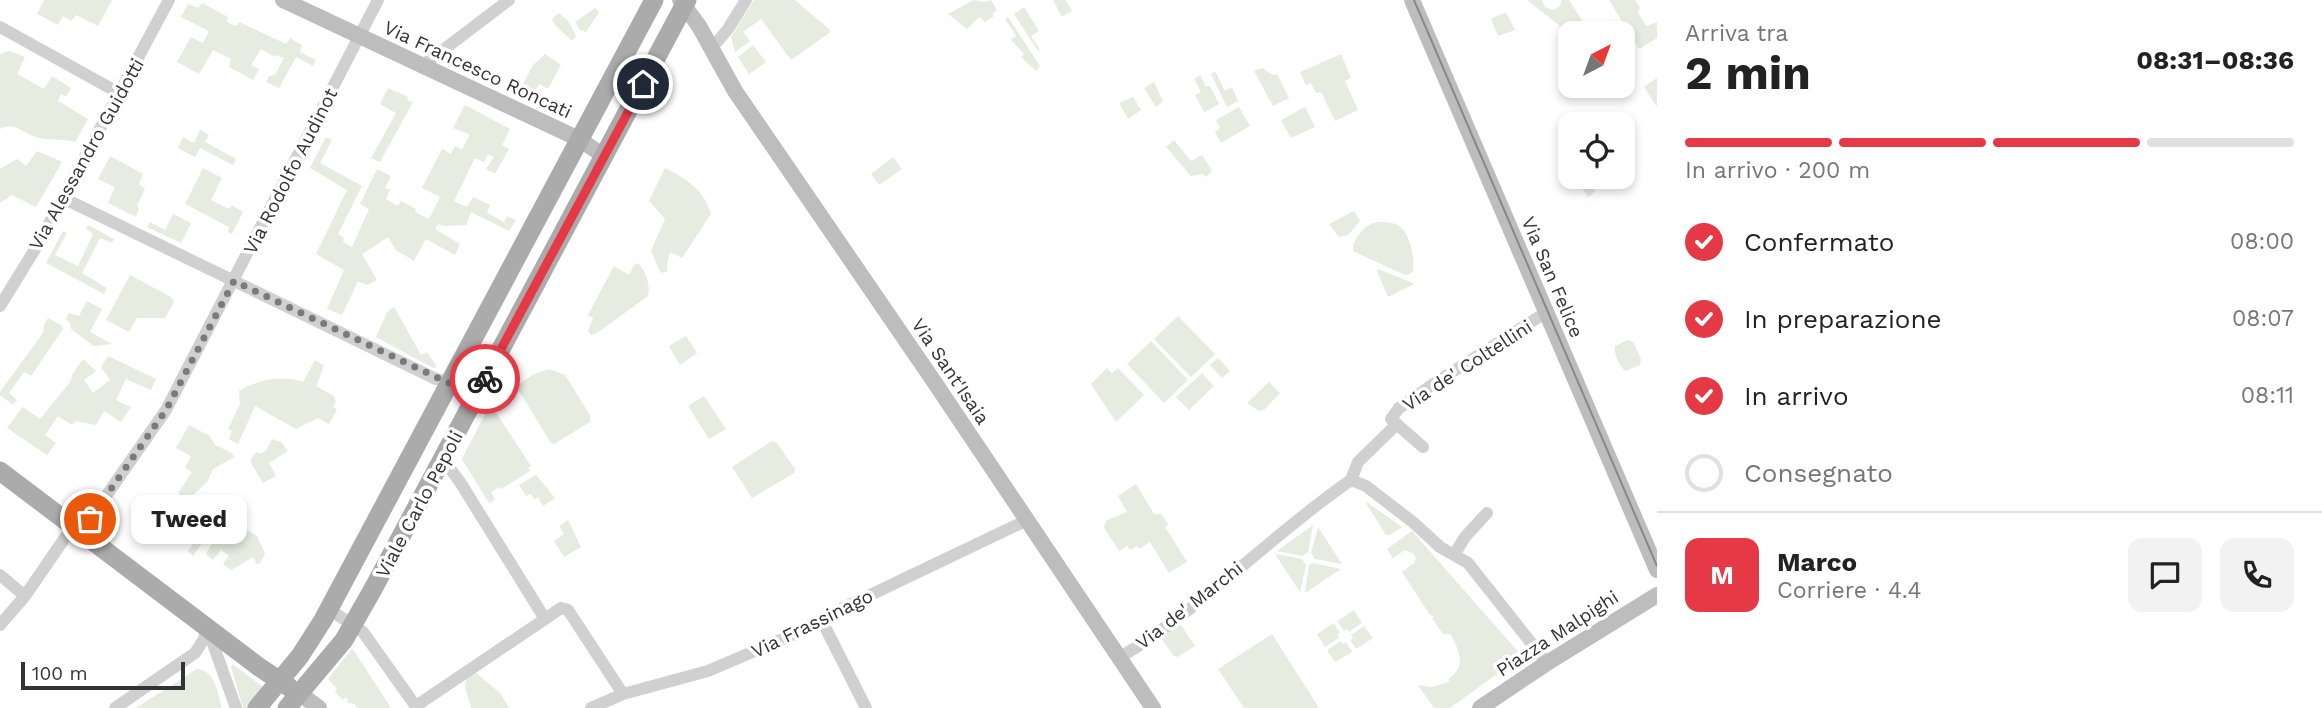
<!DOCTYPE html>
<html lang="it">
<head>
<meta charset="utf-8">
<style>
  body { margin:0; font-family:"Work Sans",sans-serif; background:#f2f2f2; color:#222; height:100vh; display:flex; flex-direction:column; font-size:26px; white-space:nowrap }
  * { box-sizing:border-box; margin:0 }
  p { font-size:23px; color:#767676 }
  .icon { flex:none; width:38px; height:38px; fill:none; stroke:currentColor; stroke-width:2; stroke-linecap:round; stroke-linejoin:round }
  .map { position:relative; flex:1; overflow:hidden }
  .details { display:flex; flex-direction:column; background:#fff; width:665px }
  .details>* { flex:none }
  .needle { width:46px; rotate:41deg }
  .buttons { position:absolute; left:1558px; top:21px; display:grid; gap:14px }
  .buttons a { display:grid; place-items:center; width:77px; height:77px; border-radius:14px; background:#fff; box-shadow:0 4px 10px #0003; font-size:35px }
  .scale { position:absolute; left:21px; bottom:18px; width:164px; box-sizing:border-box; padding-left:7px; border:4px solid #333; border-top:0; font-size:19px; line-height:24px; white-space:nowrap; color:#333; -webkit-text-stroke:5px #fff; paint-order:stroke }
  .pin { position:absolute; display:grid; place-items:center; width:60px; height:60px; color:#fff; margin:-30px; border:4px solid #fff; border-radius:50%; box-shadow:0 2px 7px #0007 }
  .courier { position:absolute; display:grid; place-items:center; width:70px; height:70px; margin:-35px; border:5px solid #e63946; border-radius:50%; background:#fff; color:#222; box-shadow:0 2px 9px #0007 }
  .bubble { position:absolute; height:49px; border-radius:14px; background:#fff; box-shadow:0 4px 10px #0003; font-size:23px; font-weight:700; line-height:49px; text-align:center }
  .overview em { font-style:normal; font-weight:700 }
  .overview div { display:flex; flex-direction:column-reverse }
  .overview { display:flex; align-items:center; justify-content:space-between; height:119px; padding:0 28px }
  h1 { font-size:46px; font-weight:700; line-height:52px }
  .bar { display:grid; grid-template-columns:repeat(4,1fr); gap:10px 7px; align-content:center; height:84px; padding:0 28px }
  .bar i { height:9px; border-radius:5px; background:#e0e0e0 }
  .bar .active { background:#e63946 }
  .bar p { grid-column:span 4 }
  .line { display:flex; align-items:center; gap:18px; padding:0 28px; border-top:2px solid #e0e0e0 }
  .line div { flex:1 }
  .round { display:grid; place-items:center; flex:none; width:74px; height:74px; border-radius:14px; background:#f2f2f2 }
  ol { padding:0 28px; list-style:none }
  li { display:flex; align-items:center; gap:21px; height:77px }
  li p { margin-inline-start:auto }
  li .icon { padding:7px; border-radius:50%; background:#e63946; color:#fff; stroke-width:4 }
  li:last-child { color:#767676 }
  li i { width:38px; height:38px; border:4px solid #e0e0e0; border-radius:50% }
  main { display:flex; flex:1; min-height:0 }
  .map>svg:first-child { display:block }
  .green { fill:#e6ecdf }
  .lines { fill:none; stroke-linecap:round; stroke-linejoin:round }
  .street { stroke:#d0d0d0; stroke-width:12 }
  .secondary { stroke:#bdbdbd; stroke-width:16 }
  .primary { stroke:#ababab; stroke-width:19 }
  .tram { stroke:#888; stroke-width:2 }
  .done { stroke:#7a7a7a; stroke-width:7; stroke-dasharray:0 12.6 }
  .route { stroke:#e63946; stroke-width:9 }
  .labels { text-anchor:middle; stroke-width:7; stroke-linejoin:round; paint-order:stroke }
  .street-label { font-size:19px; fill:#333; stroke:#fff }
</style>
</head>
<body>
<main>
<div class="map">
<svg width="1657" height="708" viewBox="0 0 1657 708">
  <rect width="100%" height="100%" fill="#fff"/>
  <path class="green" d="M44 0H112L98 26 76 15 71 21 63 16 58 25 37 14Z
    M754 0H795L830 30 829 33 791 60 761 19 743 32 750 41 735 52 731 37Z
    M974 0 984 2 991 0 997 10 993 13 994 16 985 22 979 17 967 29 948 14Z
    M1053 0H1066L1072 11 1062 17Z
    M1527 0H1542L1545 7 1553 10 1560 6 1562 0H1569L1590 33 1570 34Z
    M1609 0H1635L1640 8 1638 12 1646 26 1657 22V38L1639 49Z
    M202 3 228 17 227 22 236 26 239 22 286 44 290 38 302 45 300 52 316 60 313 66 296 57 279 88 266 82 269 76 275 75 284 58 277 55 275 57 261 49 251 65 259 69 253 80 229 67 231 59 213 50 199 74 177 62 191 37 203 43 209 31 181 17 188 4 198 8Z
    M1024 7 1039 31 1031 36 1040 50 1038 51 1014 14Z
    M595 8 599 12 586 32 580 30 575 22Z
    M1506 12 1515 30 1498 36 1491 19Z
    M559 13 569 22 576 36 572 41 555 25 552 19Z
    M1008 17 1040 66 1036 71 1021 57 1024 54 1011 40 1016 36 1005 19Z
    M753 45 766 62 749 74 738 57Z
    M9 51 25 57 17 74 44 89 52 76 71 88 66 97 61 94 58 101 88 119 75 142C62 138 49 141 36 137 23 133 13 121 0 129V54Z
    M545 54 561 65 548 89 539 84 530 100 518 94 533 65Z
    M1341 54 1351 78 1345 81 1358 110 1335 121 1321 92 1316 93 1311 83 1306 85 1300 72Z
    M1262 68 1273 75 1277 74 1289 98 1273 106 1254 71Z
    M1215 71 1225 91 1232 87 1238 101 1227 107 1211 74Z
    M1200 75 1206 87 1210 86 1219 104 1204 112 1195 95 1201 92 1194 79Z
    M1657 78V107L1644 87Z
    M1154 82 1163 101 1156 107 1144 88Z
    M388 88 408 97 407 100 413 102 380 162 371 158 396 113 380 104Z
    M1133 97 1141 110 1128 119 1119 103Z
    M465 105 510 129 502 145 509 149 495 174 486 169 494 157 488 154 484 162 475 158 454 201 467 207 473 197 490 205 487 213 504 222 507 216 516 220 509 231 471 212 466 225 444 226 438 224 435 229 460 244 455 255 426 239 414 261 396 250 388 237 362 254 377 280 367 285 358 281 342 315 327 309 344 270 316 254 347 190 310 168 326 137 332 140 320 163 362 186 338 234 344 238 343 242 352 247 369 209 360 204 377 169 391 176 385 188 390 190 386 199 398 206 401 201 416 209 415 212 429 219 440 197 422 188 442 149 451 154 455 146 462 150 469 136V134L453 128Z
    M1239 107 1250 126 1221 143 1215 132 1220 128 1216 120Z
    M1305 107 1315 127 1291 138 1281 120Z
    M200 130 209 135 205 142 236 159 233 165 200 148 195 157 178 148 183 137 194 143Z
    M1174 140 1191 161 1202 155 1212 171 1206 177 1203 174 1191 176 1166 147Z
    M37 151 62 162 36 207 12 195 0 203V212V169L17 159 26 166Z
    M110 156 143 174 139 184 145 189 137 206 139 208 136 217 108 203 115 187 98 179Z
    M893 157 902 169 879 185 871 174Z
    M203 168 222 178 211 200 229 209 232 205 243 212 232 234 228 232 229 227 185 204Z
    M665 168C687 179 704 190 711 214L682 258 670 252 667 264V271L661 273 651 251 665 219 649 201Z
    M1574 177H1587L1595 192 1588 197Z
    M1354 211 1360 221 1348 235 1339 237 1329 224Z
    M173 214 191 223 181 243 147 227 150 222 165 230Z
    M1378 222C1383 222 1390 222 1395 224 1410 229 1415 258 1413 271L1410 274 1405 275 1353 251C1353 238 1364 224 1378 222Z
    M88 225 114 239 112 243 100 238 82 273 107 288 104 294 46 263 63 231 67 233 55 255 78 266 93 234 86 228Z
    M638 263C645 270 651 286 648 296L597 333 591 335 588 331 593 318 588 315 614 266 629 275 634 265Z
    M1378 269 1413 283 1414 284 1388 297 1377 271Z
    M130 275 171 297 174 302 165 318H137L129 332 106 320Z
    M87 301 102 309 90 332 112 344 94 346 71 329 70 323 66 319 69 313 79 316Z
    M394 307 421 355 427 352 437 367 433 368 376 337 387 312Z
    M1178 316 1215 354 1191 377 1154 339Z
    M48 318 61 325 63 329 31 376 24 372 9 393 17 400 13 405 0 395V392L43 333 44 325Z
    M686 336 697 353 680 365 669 346Z
    M1628 340 1633 342 1641 359 1640 365 1626 371C1619 367 1614 354 1615 346Z
    M1151 341 1188 380 1164 403 1127 364Z
    M108 356 156 379 151 390 126 379 116 400 131 407 121 422 104 411 96 425 76 421 72 425 58 416 45 435 56 443 47 455 7 428 23 407 40 419 71 381 72 375 83 359 96 371 84 380 93 393 110 380 101 367Z
    M1218 358 1230 371 1222 378 1210 365Z
    M315 360 324 366 316 386 334 396 336 401 333 407 337 409 329 424 318 418 296 429 255 406 238 444 229 439 232 431 228 429 240 404 239 391C259 379 282 375 303 382Z
    M1107 368 1112 373 1118 368 1144 395 1116 422 1091 384Z
    M549 369 565 375 590 415V422L554 444 551 443 516 386 534 374Z
    M1202 373 1214 386 1189 410 1176 397Z
    M1269 382 1280 393 1264 410 1259 411 1247 403Z
    M704 396 726 429 709 439 688 406Z
    M493 408 531 466 528 468 530 471 501 489 499 487 491 492 495 500 489 503 462 459 485 414Z
    M189 425 210 436 215 445 232 453 234 457 213 469 207 482 187 501 180 498 179 492 192 472 185 468 191 456 176 448Z
    M272 439 281 442 288 451 269 463 276 476 263 483 250 461 256 452 260 454 266 451Z
    M772 441 777 443 795 469 794 473 752 498 732 467Z
    M536 475 555 498 543 506 538 497 534 499 531 494 526 496 519 485Z
    M1136 484 1154 514H1161L1168 524 1165 527 1187 562 1169 573 1150 542 1139 549 1137 546 1130 550 1127 546 1119 551 1103 526 1106 524 1105 521 1127 512 1118 496Z
    M219 503 235 516 236 523 257 536 265 554 260 563 257 564 253 557 231 570 223 564 229 556 221 550 213 560 206 554 216 536 210 532 193 556 188 551 204 527 199 517Z
    M1366 503H1368L1402 527 1390 535H1386Z
    M568 520 581 547 564 557 554 541 564 534 559 526Z
    M1313 525 1308 552 1302 556 1277 551Z
    M1318 527 1342 564 1315 559 1311 553Z
    M1412 531 1520 654 1519 658 1450 708H1434L1418 685 1432 687 1449 682V678C1466 668 1460 650 1450 634H1443L1432 618 1434 616 1430 615 1402 572 1414 563 1416 558 1413 553 1405 550 1393 558 1387 549Z
    M1275 554 1302 559 1306 565 1300 592Z
    M1313 563 1341 569 1305 593 1309 565Z
    M1354 610 1362 623 1349 632 1347 629 1344 631 1337 621Z
    M1179 622 1195 646 1177 657 1174 656 1160 637Z
    M1334 623 1340 633 1337 635 1339 638 1325 647 1317 634Z
    M1364 626 1373 638 1356 649 1350 640 1353 638 1351 635Z
    M1272 634 1319 708H1244L1218 669Z
    M1341 641 1343 644 1346 642 1352 652 1335 662 1327 650Z
    M352 649 354 651 391 708H357L355 704 347 702 348 699 345 697 343 700 335 692 337 689 328 679Z
    M233 664 264 688 248 708H243L231 667Z
    M197 669C216 671 217 692 222 708H136Z
    M474 671 500 693 509 708H471L465 687 467 677Z"/>
  <g class="lines">
    <path class="street" d="M0 27 119 93
      M712 48 728 29 746 0
      M422 66 509 0
      M63 198 436 379 450 382
      M0 306 37 246 169 0
      M1391 419 1399 408 1435 383 1545 313
      M1392 420 1423 447
      M443 459 460 482 545 619 561 608 568 610 623 694
      M1351 480 1366 486 1414 523 1440 547 1468 563 1547 663
      M1351 480 1358 462 1397 424
      M90 519 166 410 378 0
      M1454 555 1465 537 1487 513
      M0 575 25 596
      M329 609 363 632 417 708
      M821 619 866 708
      M0 625 25 596 73 526
      M208 630 236 708
      M1119 658C1203 608 1271 535 1351 480
      M416 706 545 619
      M115 708 195 653 204 639 207 627
      M591 708 623 694 708 671 792 635 843 608 1027 520"/>
    <path class="secondary" d="M283 0 579 139 604 156
      M680 0 699 26 735 91 935 383 1153 708
      M1412 0 1657 570
      M299 693 319 708
      M1480 708 1547 663 1657 595"/>
    <path class="primary" d="M0 471 259 667 289 687
      M257 708 300 656 323 620 654 0
      M287 708 344 640 373 589 687 0"/>
    <path class="tram" d="M1414 0 1657 566"/>
  </g>
  <g class="lines">
    <path class="done" d="M90 519 166 410 234 281 476 396 485 379"/>
    <path class="route" d="M485 379 643 84"/>
  </g>
  <g class="labels">
    <g class="street-label">
      <text transform="translate(478 69) rotate(25)" y="7">Via Francesco Roncati</text>
      <text transform="translate(86 154) rotate(-61)" y="7">Via Alessandro Guidotti</text>
      <text transform="translate(290 171) rotate(-63)" y="7">Via Rodolfo Audinot</text>
      <text transform="translate(1553 277) rotate(67)" y="7">Via San Felice</text>
      <text transform="translate(1467 365) rotate(-33)" y="7">Via de' Coltellini</text>
      <text transform="translate(951 371) rotate(56)" y="7">Via Sant'Isaia</text>
      <text transform="translate(419 504) rotate(-62)" y="7">Viale Carlo Pepoli</text>
      <text transform="translate(1189 605) rotate(-38)" y="7">Via de' Marchi</text>
      <text transform="translate(812 623) rotate(-26)" y="7">Via Frassinago</text>
      <text transform="translate(1557 633) rotate(-33)" y="7">Piazza Malpighi</text>
    </g>
  </g>
</svg>
<div class="buttons">
<a><svg class="needle" viewBox="-14 -14 28 28"><path d="M0-13l5 13h-10z" fill="#e53935"/><path d="M0 13l5-13h-10z" fill="#767676"/></svg></a>
<a><svg class="icon" aria-label="locate" viewBox="0 0 24 24"><circle cx="12" cy="12" r="6"/><path d="M12 2v4M12 18v4M2 12h4M18 12h4"/></svg></a>
</div>
<div class="scale">100 m</div>
<div class="pin" style="left:90px;top:519px;background:#ea580c"><svg class="icon" aria-label="bag" viewBox="0 0 24 24"><path d="M5 8h14l-1 12H6zM9 8a3 3 0 0 1 6 0"/></svg></div>
<div class="pin" style="left:643px;top:84px;background:#1f2937"><svg class="icon" aria-label="home" viewBox="0 0 24 24"><path d="M3 11l9-7 9 7M6 9v11h12V9"/></svg></div>
<div class="courier" style="left:485px;top:379px"><svg class="icon" aria-label="bike" viewBox="0 0 24 24"><circle cx="6" cy="16" r="4"/><circle cx="18" cy="16" r="4"/><path d="M6 16l4-8h5l3 8M10 8l3 8H6M13 5h3"/></svg></div>
<div class="bubble" style="left:131px;top:495px;width:116px">Tweed</div>
</div>
<section class="details">
<div class="overview"><div><h1>2 min</h1><p>Arriva tra</p></div><em>08:31–08:36</em></div>
<div class="bar"><i class="active"></i><i class="active"></i><i class="active"></i><i></i><p>In arrivo · 200 m</p></div>
<ol>
<li><svg class="icon" aria-label="check" viewBox="0 0 24 24"><path d="M5 12l5 5 9-10"/></svg>Confermato<p>08:00</p></li>
<li><svg class="icon" aria-label="check" viewBox="0 0 24 24"><path d="M5 12l5 5 9-10"/></svg>In preparazione<p>08:07</p></li>
<li><svg class="icon" aria-label="check" viewBox="0 0 24 24"><path d="M5 12l5 5 9-10"/></svg>In arrivo<p>08:11</p></li>
<li><i></i>Consegnato</li>
</ol>
<div class="line" style="height:126px"><b class="round" style="background:#e63946;color:#fff">M</b><div><b>Marco</b><p>Corriere · 4.4</p></div><a class="round"><svg class="icon" aria-label="chat" viewBox="0 0 24 24"><path d="M4 5h16v11H9l-5 4z"/></svg></a><a class="round"><svg class="icon" aria-label="phone" viewBox="0 0 24 24"><path d="M5 4h4l2 5-3 2q2 4 5 5l2-3 5 2v4C11 20 4 13 5 4z"/></svg></a></div>
</section>
</main>
</body>
</html>
